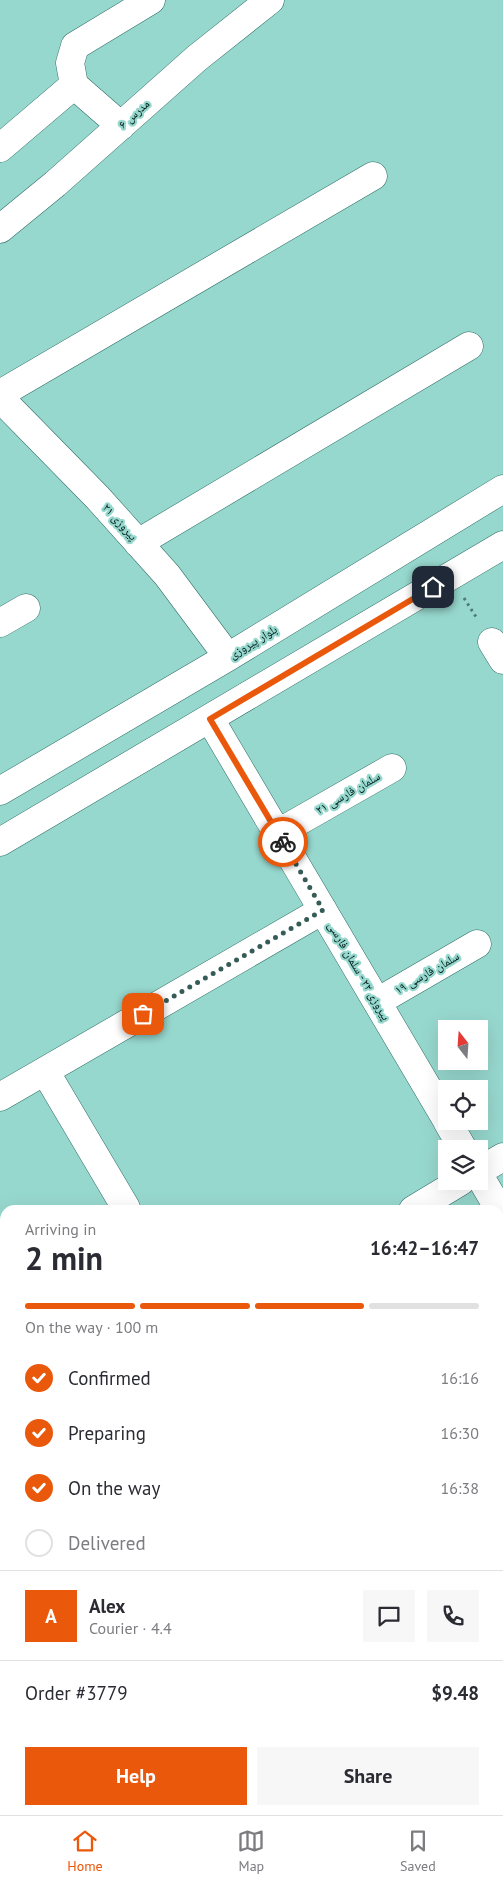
<!DOCTYPE html>
<html lang="en">
<head>
<meta charset="utf-8">
<style>
  body { margin:0; font-family:"PT Sans","Noto Naskh Arabic",sans-serif; background:#f7f7f7; color:#2b2b33; height:100vh; display:flex; flex-direction:column; font-size:19px; white-space:nowrap }
  * { box-sizing:border-box; margin:0 }
  p { font-size:16px; color:#7c7c81 }
  .icon { flex:none; width:28px; height:28px; fill:none; stroke:currentColor; stroke-width:2; stroke-linecap:round; stroke-linejoin:round }
  .map { position:relative; flex:1; overflow:hidden }
  .panel { position:absolute; left:0px; top:1205px; width:504px; height:610px; display:flex; flex-direction:column; background:#fff; border-radius:15px 15px 0 0; box-shadow:0 5px 20px #0002 }
  .panel>* { flex:none }
  .needle { width:32px; rotate:343deg }
  .controls { position:absolute; left:438px; top:1020px; display:grid; gap:10px }
  .controls a { display:grid; place-items:center; width:50px; height:50px; border-radius:0px; background:#fff; box-shadow:0 5px 20px #0002; font-size:25px }
  .pin { position:absolute; display:grid; place-items:center; width:42px; height:42px; color:#fff; margin:-21px; border-radius:10px; box-shadow:0 2px 8px #0006 }
  .courier { position:absolute; display:grid; place-items:center; width:50px; height:50px; margin:-25px; border:4px solid #ea580c; border-radius:50%; background:#fff; color:#222; box-shadow:0 1px 6px #0007 }
  .head em { font-style:normal; font-weight:800 }
  .head div { display:flex; flex-direction:column-reverse }
  .head { display:flex; align-items:center; justify-content:space-between; height:85px; padding:0 25px }
  h1 { font-size:32px; font-weight:800; line-height:38px }
  .bar { display:grid; grid-template-columns:repeat(4,1fr); gap:8px 5px; align-content:center; height:60px; padding:0 25px }
  .bar i { height:6px; border-radius:4px; background:#e1e1e2 }
  .bar .selected { background:#ea580c }
  .bar p { grid-column:span 4 }
  .line { display:flex; align-items:center; gap:12px; padding:0 25px; border-top:1px solid #e1e1e2 }
  .line div { flex:1 }
  .round { display:grid; place-items:center; flex:none; width:52px; height:52px; border-radius:0px; background:#f7f7f7 }
  ol { padding:0 25px; list-style:none }
  li { display:flex; align-items:center; gap:15px; height:55px }
  li p { margin-inline-start:auto }
  li .icon { padding:5px; border-radius:50%; background:#ea580c; color:#fff; stroke-width:4 }
  li:last-child { color:#7c7c81 }
  li i { width:28px; height:28px; border:2px solid #e1e1e2; border-radius:50% }
  .action { display:flex; gap:10px; margin-top:auto; padding:10px 25px }
  .action a { flex:1; height:58px; border-radius:0px; background:#ea580c; color:#fff; font-size:20px; font-weight:800; line-height:58px; text-align:center }
  .action a+a { background:#f7f7f7; color:#2b2b33 }
  .tabs { display:flex; justify-content:space-around; align-items:center; height:70px; border-top:1px solid #e1e1e2; background:#fff; font-size:14px; color:#7c7c81 }
  .tabs a { display:grid; justify-items:center; gap:2px }
  .tabs .selected { color:#ea580c }
  .map>svg:first-child { display:block }
  .lines { fill:none; stroke-linecap:round; stroke-linejoin:round }
  .minor-casing { stroke:#2f6f67; stroke-width:29 }
  .path { stroke:#4d7b74; stroke-width:3; stroke-dasharray:2.5 4; stroke-linecap:butt }
  .minor { stroke:#fff; stroke-width:28 }
  .done { stroke:#355c56; stroke-width:5; stroke-dasharray:0 9 }
  .route { stroke:#ea580c; stroke-width:6 }
  .labels { text-anchor:middle; stroke-width:4.5; stroke-linejoin:round; paint-order:stroke }
  .street-label { font-size:12px; fill:#001916; stroke:#97d8ce }
</style>
</head>
<body>
<div class="map">
<svg width="503" height="1815" viewBox="0 0 503 1815">
  <rect width="100%" height="100%" fill="#97d8ce"/>
  <g class="lines">
    <g class="minor-casing">
      <path id="minor" d="M74 85 121 126
        M0 148 74 85 70 63 75 46 151 0
        M0 229 55 184 197 58 270 0
        M0 394 373 176
        M0 398 98 498 167 575 228 657
        M138 543 469 346
        M0 623 26 608
        M492 642 503 660
        M210 719 446 1119
        M0 791 228 657 503 489
        M278 833 392 768
        M0 842 503 545
        M377 1002 477 944
        M45 1071 126 1208
        M0 1097 323 910
        M447 1121 463 1149
        M479 1171 503 1157
        M479 1175 503 1216
        M413 1210 461 1181
        M0 1450 5 1448
        M499 1515 503 1513
        M0 1547 5 1556
        M0 1799 5 1796
        M465 1810 468 1815"/>
    </g>
    <path class="path" d="M464 598 478 620"/>
    <use href="#minor" class="minor"/>
  </g>
  <g class="lines">
    <path class="done" d="M143 1014 323 910 283 842"/>
    <path class="route" d="M283 842 210 719 433 587"/>
  </g>
  <g class="labels">
    <g class="street-label">
      <text transform="translate(134 114) rotate(-42)" y="4">مدرس ۶</text>
      <text transform="translate(120 522) rotate(48)" y="4">پیروزی ۲۱</text>
      <text transform="translate(253 642) rotate(-31)" y="4">بلوار پیروزی</text>
      <text transform="translate(348 793) rotate(-30)" y="4">سلمان فارسی ۲۱</text>
      <text transform="translate(359 971) rotate(60)" y="4">پیروزی ۲۲ - سلمان فارسی</text>
      <text transform="translate(427 973) rotate(-30)" y="4">سلمان فارسی ۱۹</text>
    </g>
  </g>
</svg>
<div class="controls">
<a><svg class="needle" viewBox="-14 -14 28 28"><path d="M0-13l5 13h-10z" fill="#e53935"/><path d="M0 13l5-13h-10z" fill="#7c7c81"/></svg></a>
<a><svg class="icon" aria-label="locate" viewBox="0 0 24 24"><circle cx="12" cy="12" r="6"/><path d="M12 2v4M12 18v4M2 12h4M18 12h4"/></svg></a>
<a><svg class="icon" aria-label="layers" viewBox="0 0 24 24"><path d="M12 4l9 5-9 5-9-5zM3 14l9 5 9-5"/></svg></a>
</div>
<div class="pin" style="left:143px;top:1014px;background:#ea580c"><svg class="icon" aria-label="bag" viewBox="0 0 24 24"><path d="M5 8h14l-1 12H6zM9 8a3 3 0 0 1 6 0"/></svg></div>
<div class="pin" style="left:433px;top:587px;background:#1f2937"><svg class="icon" aria-label="home" viewBox="0 0 24 24"><path d="M3 11l9-7 9 7M6 9v11h12V9"/></svg></div>
<div class="courier" style="left:283px;top:842px"><svg class="icon" aria-label="bike" viewBox="0 0 24 24"><circle cx="6" cy="16" r="4"/><circle cx="18" cy="16" r="4"/><path d="M6 16l4-8h5l3 8M10 8l3 8H6M13 5h3"/></svg></div>
<section class="panel">
<div class="head"><div><h1>2 min</h1><p>Arriving in</p></div><em>16:42–16:47</em></div>
<div class="bar"><i class="selected"></i><i class="selected"></i><i class="selected"></i><i></i><p>On the way · 100 m</p></div>
<ol>
<li><svg class="icon" aria-label="check" viewBox="0 0 24 24"><path d="M5 12l5 5 9-10"/></svg>Confirmed<p>16:16</p></li>
<li><svg class="icon" aria-label="check" viewBox="0 0 24 24"><path d="M5 12l5 5 9-10"/></svg>Preparing<p>16:30</p></li>
<li><svg class="icon" aria-label="check" viewBox="0 0 24 24"><path d="M5 12l5 5 9-10"/></svg>On the way<p>16:38</p></li>
<li><i></i>Delivered</li>
</ol>
<div class="line" style="height:90px"><b class="round" style="background:#ea580c;color:#fff">A</b><div><b>Alex</b><p>Courier · 4.4</p></div><a class="round"><svg class="icon" aria-label="chat" viewBox="0 0 24 24"><path d="M4 5h16v11H9l-5 4z"/></svg></a><a class="round"><svg class="icon" aria-label="phone" viewBox="0 0 24 24"><path d="M5 4h4l2 5-3 2q2 4 5 5l2-3 5 2v4C11 20 4 13 5 4z"/></svg></a></div>
<div class="line" style="height:65px"><div>Order #3779</div><b>$9.48</b></div>
<div class="action"><a>Help</a><a>Share</a></div>
</section>
</div>
<nav class="tabs">
<a class="selected"><svg class="icon" aria-label="home" viewBox="0 0 24 24"><path d="M3 11l9-7 9 7M6 9v11h12V9"/></svg>Home</a>
<a><svg class="icon" aria-label="map" viewBox="0 0 24 24"><path d="M3 6l6-2 6 2 6-2v14l-6 2-6-2-6 2zM9 4v14M15 6v14"/></svg>Map</a>
<a><svg class="icon" aria-label="saved" viewBox="0 0 24 24"><path d="M7 4h10v16l-5-4-5 4z"/></svg>Saved</a>
</nav>
</body>
</html>
